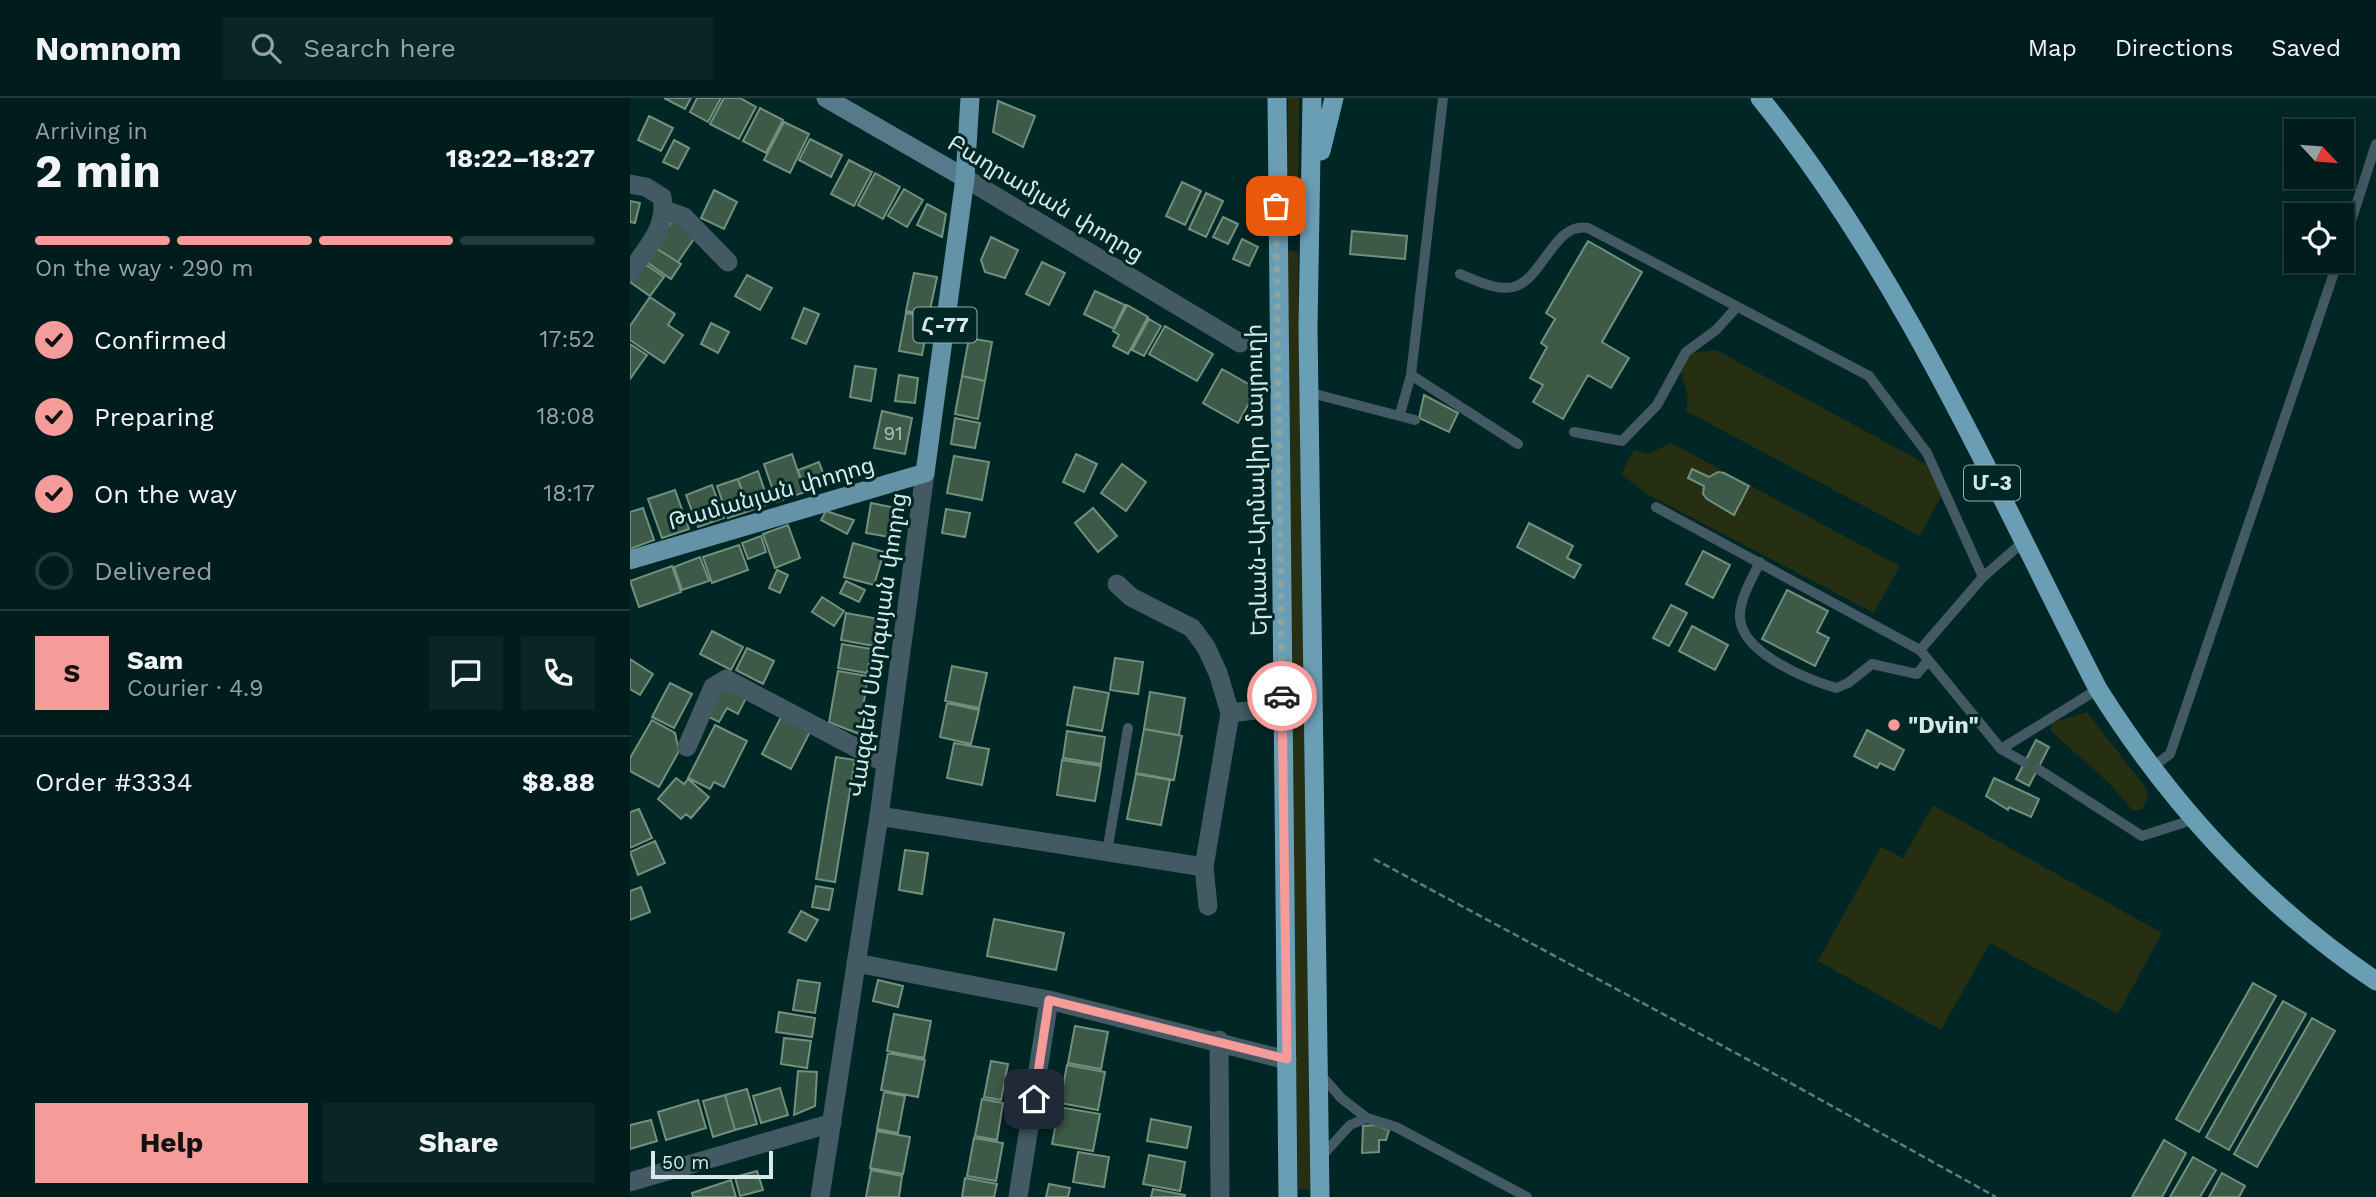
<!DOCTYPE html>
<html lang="en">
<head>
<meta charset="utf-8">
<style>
  body { margin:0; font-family:"Work Sans","Noto Sans Armenian",sans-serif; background:#0a2525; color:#f1f3f6; height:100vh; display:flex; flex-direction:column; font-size:26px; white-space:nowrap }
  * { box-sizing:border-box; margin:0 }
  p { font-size:23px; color:#95a1a3 }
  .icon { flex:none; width:38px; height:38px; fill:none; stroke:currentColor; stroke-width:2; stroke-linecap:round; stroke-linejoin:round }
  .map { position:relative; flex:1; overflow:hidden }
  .drawer { display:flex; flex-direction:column; background:#001c1c; width:630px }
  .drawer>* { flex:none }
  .needle { width:46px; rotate:116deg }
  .buttons { position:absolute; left:1654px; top:21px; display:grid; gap:14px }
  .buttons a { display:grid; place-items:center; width:70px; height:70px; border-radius:0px; background:#001c1c; box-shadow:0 4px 18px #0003,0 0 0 2px #223a3b; font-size:35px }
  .scale { position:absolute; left:21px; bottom:18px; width:122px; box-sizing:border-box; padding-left:7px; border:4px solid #d4e9e8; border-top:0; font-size:19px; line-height:24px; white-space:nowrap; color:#d4e9e8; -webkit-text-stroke:5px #002625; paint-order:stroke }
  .pin { position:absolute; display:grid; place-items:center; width:60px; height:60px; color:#fff; margin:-30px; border-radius:14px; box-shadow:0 4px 10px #0006 }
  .courier { position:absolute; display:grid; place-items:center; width:70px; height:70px; margin:-35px; border:5px solid #f59b99; border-radius:50%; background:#fff; color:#222; box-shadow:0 2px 9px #0007 }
  .head em { font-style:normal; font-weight:700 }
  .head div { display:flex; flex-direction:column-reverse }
  .head { display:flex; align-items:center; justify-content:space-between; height:119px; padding:0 35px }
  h1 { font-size:46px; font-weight:700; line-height:52px }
  .bar { display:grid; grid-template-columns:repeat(4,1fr); gap:10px 7px; align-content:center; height:84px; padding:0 35px }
  .bar i { height:9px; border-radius:5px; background:#223a3b }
  .bar .selected { background:#f59b99 }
  .bar p { grid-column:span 4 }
  .line { display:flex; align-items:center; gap:18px; padding:0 35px; border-top:2px solid #223a3b }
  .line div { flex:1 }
  .round { display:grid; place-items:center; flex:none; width:74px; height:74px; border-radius:0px; background:#0a2525 }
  ol { padding:0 35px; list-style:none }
  li { display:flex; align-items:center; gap:21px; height:77px }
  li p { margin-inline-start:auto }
  li .icon { padding:7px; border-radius:50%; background:#f59b99; color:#111; stroke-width:4 }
  li:last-child { color:#95a1a3 }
  li i { width:38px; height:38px; border:4px solid #223a3b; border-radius:50% }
  .primary-button { display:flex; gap:14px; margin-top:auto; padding:14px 35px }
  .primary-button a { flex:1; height:80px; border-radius:0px; background:#f59b99; color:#111; font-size:28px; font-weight:700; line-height:80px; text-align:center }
  .primary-button a+a { background:#0a2525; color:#f1f3f6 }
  header { display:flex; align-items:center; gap:42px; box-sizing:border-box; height:98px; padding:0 35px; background:#001c1c; border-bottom:2px solid #223a3b }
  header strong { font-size:33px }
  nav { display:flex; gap:38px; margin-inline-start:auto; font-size:24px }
  .search { width:490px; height:63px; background:#0a2525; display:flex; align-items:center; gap:18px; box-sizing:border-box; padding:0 24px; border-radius:0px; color:#95a1a3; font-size:26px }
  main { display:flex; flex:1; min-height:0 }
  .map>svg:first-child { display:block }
  .green { fill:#262f12 }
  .building { fill:#3d5a49; stroke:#72907e; stroke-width:2 }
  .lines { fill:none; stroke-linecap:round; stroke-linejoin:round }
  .path { stroke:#5f7d7c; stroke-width:2.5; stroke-dasharray:7 3.5; stroke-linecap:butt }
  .service { stroke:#435963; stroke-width:10 }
  .minor { stroke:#435963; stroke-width:19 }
  .tertiary { stroke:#435963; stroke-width:19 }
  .secondary { stroke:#567a8a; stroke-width:19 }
  .primary { stroke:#6493a7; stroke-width:19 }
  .trunk { stroke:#6a9eb4; stroke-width:19 }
  .done { stroke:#8aa5a4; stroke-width:7; stroke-dasharray:0 12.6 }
  .route { stroke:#f59b99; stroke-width:9 }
  .poi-dot { fill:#f59b99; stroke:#002625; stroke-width:2.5 }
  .labels { text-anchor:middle; stroke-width:6; stroke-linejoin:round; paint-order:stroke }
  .number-label { font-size:19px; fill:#aec5c0 }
  .shield { fill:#002625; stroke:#94aeae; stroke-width:2 }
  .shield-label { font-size:21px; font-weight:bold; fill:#d4e9e8 }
  .street-label { font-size:23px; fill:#d4e9e8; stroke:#002625 }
  .poi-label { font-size:23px; font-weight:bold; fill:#d4e9e8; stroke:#002625; text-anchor:start }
</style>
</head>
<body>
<header>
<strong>Nomnom</strong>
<div class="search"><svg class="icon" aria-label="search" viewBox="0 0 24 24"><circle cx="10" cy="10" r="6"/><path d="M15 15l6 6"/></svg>Search here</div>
<nav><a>Map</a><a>Directions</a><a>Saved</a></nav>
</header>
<main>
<section class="drawer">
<div class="head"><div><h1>2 min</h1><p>Arriving in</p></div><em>18:22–18:27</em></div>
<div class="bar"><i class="selected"></i><i class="selected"></i><i class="selected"></i><i></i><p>On the way · 290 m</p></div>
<ol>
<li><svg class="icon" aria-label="check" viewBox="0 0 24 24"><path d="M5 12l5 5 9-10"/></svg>Confirmed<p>17:52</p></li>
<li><svg class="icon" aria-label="check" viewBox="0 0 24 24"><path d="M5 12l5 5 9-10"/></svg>Preparing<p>18:08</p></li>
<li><svg class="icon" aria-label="check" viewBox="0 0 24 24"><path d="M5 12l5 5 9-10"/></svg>On the way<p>18:17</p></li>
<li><i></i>Delivered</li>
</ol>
<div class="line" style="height:126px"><b class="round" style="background:#f59b99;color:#111">S</b><div><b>Sam</b><p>Courier · 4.9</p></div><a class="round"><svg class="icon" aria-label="chat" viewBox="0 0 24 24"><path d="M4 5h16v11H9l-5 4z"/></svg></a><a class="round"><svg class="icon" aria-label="phone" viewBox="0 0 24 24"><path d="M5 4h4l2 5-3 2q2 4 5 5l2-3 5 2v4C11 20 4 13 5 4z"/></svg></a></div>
<div class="line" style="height:91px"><div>Order #3334</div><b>$8.88</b></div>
<div class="primary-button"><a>Help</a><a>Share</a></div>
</section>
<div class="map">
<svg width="1746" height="1099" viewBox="0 0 1746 1099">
  <rect width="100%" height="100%" fill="#002625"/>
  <path class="green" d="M658 0H669L668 112H656Z
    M655 152 668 154 680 1091H668Z
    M1086 252 1296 366 1311 398 1290 438 1056 313 1058 299 1050 271 1058 255Z
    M1041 345 1270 468 1244 515 1017 396 991 376 1004 352 1017 356Z
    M1457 614 1516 690 1517 701 1512 711 1503 713 1480 686 1421 633V625Z
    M1303 707 1532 835 1488 916 1360 845 1311 932 1188 863 1251 749 1273 760Z"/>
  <path class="building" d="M34 0H61L55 11Z
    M67 0H91L78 24 60 14Z
    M94 0H110L126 9 109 41 80 26Z
    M368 3 405 18 393 49 363 34Z
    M130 10 153 22 136 55 113 43Z
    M19 18 43 30 31 53 8 42Z
    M154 24 179 36 160 75 134 62Z
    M180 41 212 57 201 79 169 62Z
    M44 42 59 50 48 71 33 64Z
    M219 62 242 74 224 108 201 96Z
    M245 75 270 89 253 121 228 107Z
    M552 84 571 93 555 127 536 118Z
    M274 91 293 102 277 129 258 118Z
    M84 92 107 104 94 131 71 120Z
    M576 95 593 103 576 139 559 131Z
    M0 103 10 105 5 125 0 124Z
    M297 106 316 116 312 139 287 127Z
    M45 119 68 135 48 164 24 149Z
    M593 119 608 126 598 146 583 139Z
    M722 133 777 138 775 161 720 156Z
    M361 139 388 152 375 180 355 174 351 162Z
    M612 141 628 149 619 168 603 161Z
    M958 143 1012 174 972 244 999 260 981 290 958 277 933 321 903 304 913 287 900 280 917 249 911 245 925 221 916 215Z
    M24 149 51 166 41 181 15 163Z
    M12 164 34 179 20 198 0 184Z
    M412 164 435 175 419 207 396 196Z
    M284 175 307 179 299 217 276 213Z
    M117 177 142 190 130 212 105 198Z
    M465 193 495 207 484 231 454 216Z
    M20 199 45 216 38 227 53 237 34 265 0 242V228Z
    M497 207 518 219 498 256 483 248 489 237 483 233Z
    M174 210 189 216 176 246 162 240Z
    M276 215 299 219 292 257 269 253Z
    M519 221 531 228 514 258 502 252Z
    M81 225 99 234 88 255 71 246Z
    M535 228 583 256 567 283 519 256Z
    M339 240 362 244 355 283 332 278Z
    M0 246 17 257 0 281Z
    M225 268 246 271 241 303 220 299Z
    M592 271 627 291 608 325 573 305Z
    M269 277 288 280 285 305 265 303Z
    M332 278 355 283 348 321 325 316Z
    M794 297 828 315 819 334 789 320Z
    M252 313 282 320 275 356 244 350Z
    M325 320 350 325 345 350 321 346Z
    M162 356 175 394 147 404 134 366Z
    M446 356 467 366 454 394 433 384Z
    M324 358 359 364 352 402 317 395Z
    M189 364 197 386 175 394 168 372Z
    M492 366 516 384 496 413 471 395Z
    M1062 371 1079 379 1088 374 1094 375 1119 388 1104 417 1077 401 1073 396 1074 388 1058 380Z
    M128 373 139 406 119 413 108 381Z
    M108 381 119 413 98 420 87 388Z
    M82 387 94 420 68 429 56 397Z
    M45 392 59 431 32 440 18 401Z
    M241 405 266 410 260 439 236 435Z
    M13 410 24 442 0 451V414Z
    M463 410 487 438 468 454 445 425Z
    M316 411 340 415 335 439 312 435Z
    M196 413 224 422 217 436 191 422Z
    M899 425 943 448 937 460 951 467 944 480 887 449Z
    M158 427 170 460 145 470 133 436Z
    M131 438 136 454 118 461 112 445Z
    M223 445 254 454 244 487 214 479Z
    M109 447 118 472 82 485 73 459Z
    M1073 453 1100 467 1083 500 1056 486Z
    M70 459 79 483 52 492 44 469Z
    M42 468 51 494 9 509 0 483Z
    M147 472 158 477 150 495 139 490Z
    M216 483 235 492 229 504 210 495Z
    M1157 492 1198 513 1187 534 1199 540 1185 568 1132 541Z
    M192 499 214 513 204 528 182 514Z
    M1041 507 1057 515 1039 548 1023 540Z
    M216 515 249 521 244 548 211 542Z
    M1062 528 1098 547 1085 572 1049 553Z
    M82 533 113 549 101 572 70 556Z
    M212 546 242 551 237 575 208 570Z
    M117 550 144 563 133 586 106 572Z
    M485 560 513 564 508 596 480 592Z
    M0 561 23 576 10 597 0 591Z
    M322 568 357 575 349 610 315 603Z
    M208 573 238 578 229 636 199 624Z
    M94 584 118 596 108 616 97 610 89 624 77 618Z
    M40 585 62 596 44 630 22 619Z
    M444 589 479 595 472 633 437 627Z
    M520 594 555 600 549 637 514 631Z
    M317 605 349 612 341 646 310 639Z
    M152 617 181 632 161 671 132 656Z
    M22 622 45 635 49 653 29 689 0 673V660Z
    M85 627 117 643 94 689 84 684 80 691 58 680Z
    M514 631 552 638 544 682 506 675Z
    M1237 632 1274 652 1264 672 1250 665 1247 670 1224 658Z
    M437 633 475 639 471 666 433 660Z
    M1406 642 1419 649 1399 688 1386 681Z
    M324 645 359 651 352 687 317 680Z
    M206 659 225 662 205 784 186 781Z
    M432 662 471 668 465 703 427 697Z
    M506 676 540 682 531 727 497 721Z
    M46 680 54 686 58 681 79 699 61 720 56 716 51 721 28 701Z
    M1364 680 1409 701 1401 719 1379 709 1378 712 1356 698Z
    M9 711 22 740 0 750V714Z
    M25 743 35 765 8 777 0 754Z
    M275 752 298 755 292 796 269 792Z
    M186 788 203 791 199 812 182 809Z
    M11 789 20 814 0 822V793Z
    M171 813 188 822 176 843 159 834Z
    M364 821 434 835 426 872 357 858Z
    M168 882 190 885 185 915 163 912Z
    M248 882 273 888 268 909 243 903Z
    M1623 885 1646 898 1569 1034 1546 1021Z
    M1653 903 1676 916 1599 1052 1576 1039Z
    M149 914 185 920 182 939 146 934Z
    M264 916 301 923 294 960 257 953Z
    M1682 920 1705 933 1627 1069 1604 1056Z
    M445 928 478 934 471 971 438 965Z
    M154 940 181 943 177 970 151 966Z
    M258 955 295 962 288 999 251 992Z
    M361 963 378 966 371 1002 354 999Z
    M437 967 475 974 468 1012 430 1005Z
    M168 973 187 974 185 1008 164 1017Z
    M150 990 158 1017 131 1025 123 998Z
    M117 991 127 1026 105 1032 95 997Z
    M254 994 275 998 268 1035 247 1031Z
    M95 997 105 1032 83 1039 73 1003Z
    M352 1001 373 1005 367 1042 345 1038Z
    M68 1002 76 1030 36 1042 28 1014Z
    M429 1009 470 1016 463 1053 422 1046Z
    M521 1021 561 1029 557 1050 517 1043Z
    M21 1022 27 1043 0 1051V1027Z
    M746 1027 759 1032 756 1042H749V1054L732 1055 733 1028Z
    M247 1033 280 1039 273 1076 240 1070Z
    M344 1040 373 1045 366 1083 337 1078Z
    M1534 1042 1556 1055 1532 1099H1502Z
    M448 1054 479 1059 474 1089 443 1084Z
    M519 1057 555 1064 550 1093 513 1086Z
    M1563 1059 1586 1072 1570 1099H1540Z
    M241 1072 272 1078 269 1099H236Z
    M127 1073 133 1092 110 1098 105 1079Z
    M1592 1075 1615 1088 1609 1099H1579Z
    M335 1080 367 1086 364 1099H332Z
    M101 1082 106 1099H63L62 1095Z
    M419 1086 440 1090 438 1099H416Z
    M523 1091 555 1097V1099H521Z"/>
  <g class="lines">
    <path class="path" d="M744 761 1128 967 1366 1099"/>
    <path class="service" d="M1712 151 1746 46
      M830 176C845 182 867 193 883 189 913 182 924 123 958 130L1239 278 1297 355 1353 479
      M781 277 888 346
      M681 295 785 322
      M770 316 781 277 813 0
      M944 334 992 343 1027 307 1056 254 1086 232 1107 209
      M1026 409 1290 552 1371 651
      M1130 464C1122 481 1109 501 1110 520 1112 555 1176 581 1206 590L1218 585 1242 566 1287 576 1297 564
      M1290 552 1353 479 1393 444
      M1394 664 1371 651 1468 591
      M1521 670 1540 656 1708 163
      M1408 671 1512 738 1562 722
      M477 754 498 630
      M691 977 711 1000 737 1020 766 1029 897 1099
      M691 1059 720 1027 737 1020"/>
    <path class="minor" d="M335 80 610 245
      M0 86 16 89 32 99C38 129 16 151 0 174
      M35 112 54 119 98 164
      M600 615 653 609
      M57 649 83 589 96 581 255 665
      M249 718 574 769 600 615 588 575 576 549 562 530 501 499 487 486
      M574 769 578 808
      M226 865 419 902 657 962
      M589 942 590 1099
      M0 1084 202 1025
      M388 1099 419 902"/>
    <path class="tertiary" d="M190 1099 249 718 295 375"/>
    <path class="secondary" d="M196 0 335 80"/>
    <path class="primary" d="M0 462 295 375 335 80 340 0"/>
    <path class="trunk" d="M647 0 658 1099
      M682 0 678 229 690 1099
      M1130 0C1272 175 1365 391 1468 591 1541 707 1632 806 1746 883
      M691 53 704 0"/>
  </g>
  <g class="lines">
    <path class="done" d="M646 108 652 598"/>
    <path class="route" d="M404 1001 419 902 657 961 652 598"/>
  </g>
  <circle class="poi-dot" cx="1264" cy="627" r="7"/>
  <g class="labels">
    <g class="number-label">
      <text x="263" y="342">91</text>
    </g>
    <g class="shield">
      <rect x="283.5" y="209.5" width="63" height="35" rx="5"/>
      <rect x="1334" y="367.5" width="56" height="35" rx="5"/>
    </g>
    <g class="shield-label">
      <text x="315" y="234">Հ-77</text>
      <text x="1362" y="392">Մ-3</text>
    </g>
    <g class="street-label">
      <text transform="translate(416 100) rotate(31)" y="8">Բաղրամյան փողոց</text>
      <text transform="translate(626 382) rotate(-91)" y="8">Երևան-Արմավիր մայրուղի</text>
      <text transform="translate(141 395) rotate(-16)" y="8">Թամանյան փողոց</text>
      <text transform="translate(247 547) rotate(-82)" y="8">Վազգեն Սարգսյան փողոց</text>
    </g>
    <g class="poi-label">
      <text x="1278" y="635">"Dvin"</text>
    </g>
  </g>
</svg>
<div class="buttons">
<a><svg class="needle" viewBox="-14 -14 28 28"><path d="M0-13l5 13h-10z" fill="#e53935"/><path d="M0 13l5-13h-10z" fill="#95a1a3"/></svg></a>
<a><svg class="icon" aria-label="locate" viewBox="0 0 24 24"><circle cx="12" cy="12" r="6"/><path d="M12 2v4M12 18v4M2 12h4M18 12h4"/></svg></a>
</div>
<div class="scale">50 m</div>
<div class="pin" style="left:646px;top:108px;background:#ea580c"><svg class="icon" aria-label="bag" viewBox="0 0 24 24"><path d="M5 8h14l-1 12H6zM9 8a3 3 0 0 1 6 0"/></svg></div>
<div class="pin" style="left:404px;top:1001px;background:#1f2937"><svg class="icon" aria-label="home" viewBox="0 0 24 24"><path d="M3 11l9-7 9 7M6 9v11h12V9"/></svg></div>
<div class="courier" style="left:652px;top:598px"><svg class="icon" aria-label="car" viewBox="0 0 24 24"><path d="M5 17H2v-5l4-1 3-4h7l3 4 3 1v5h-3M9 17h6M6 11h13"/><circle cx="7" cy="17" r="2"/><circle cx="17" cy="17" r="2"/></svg></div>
</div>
</main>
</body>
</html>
